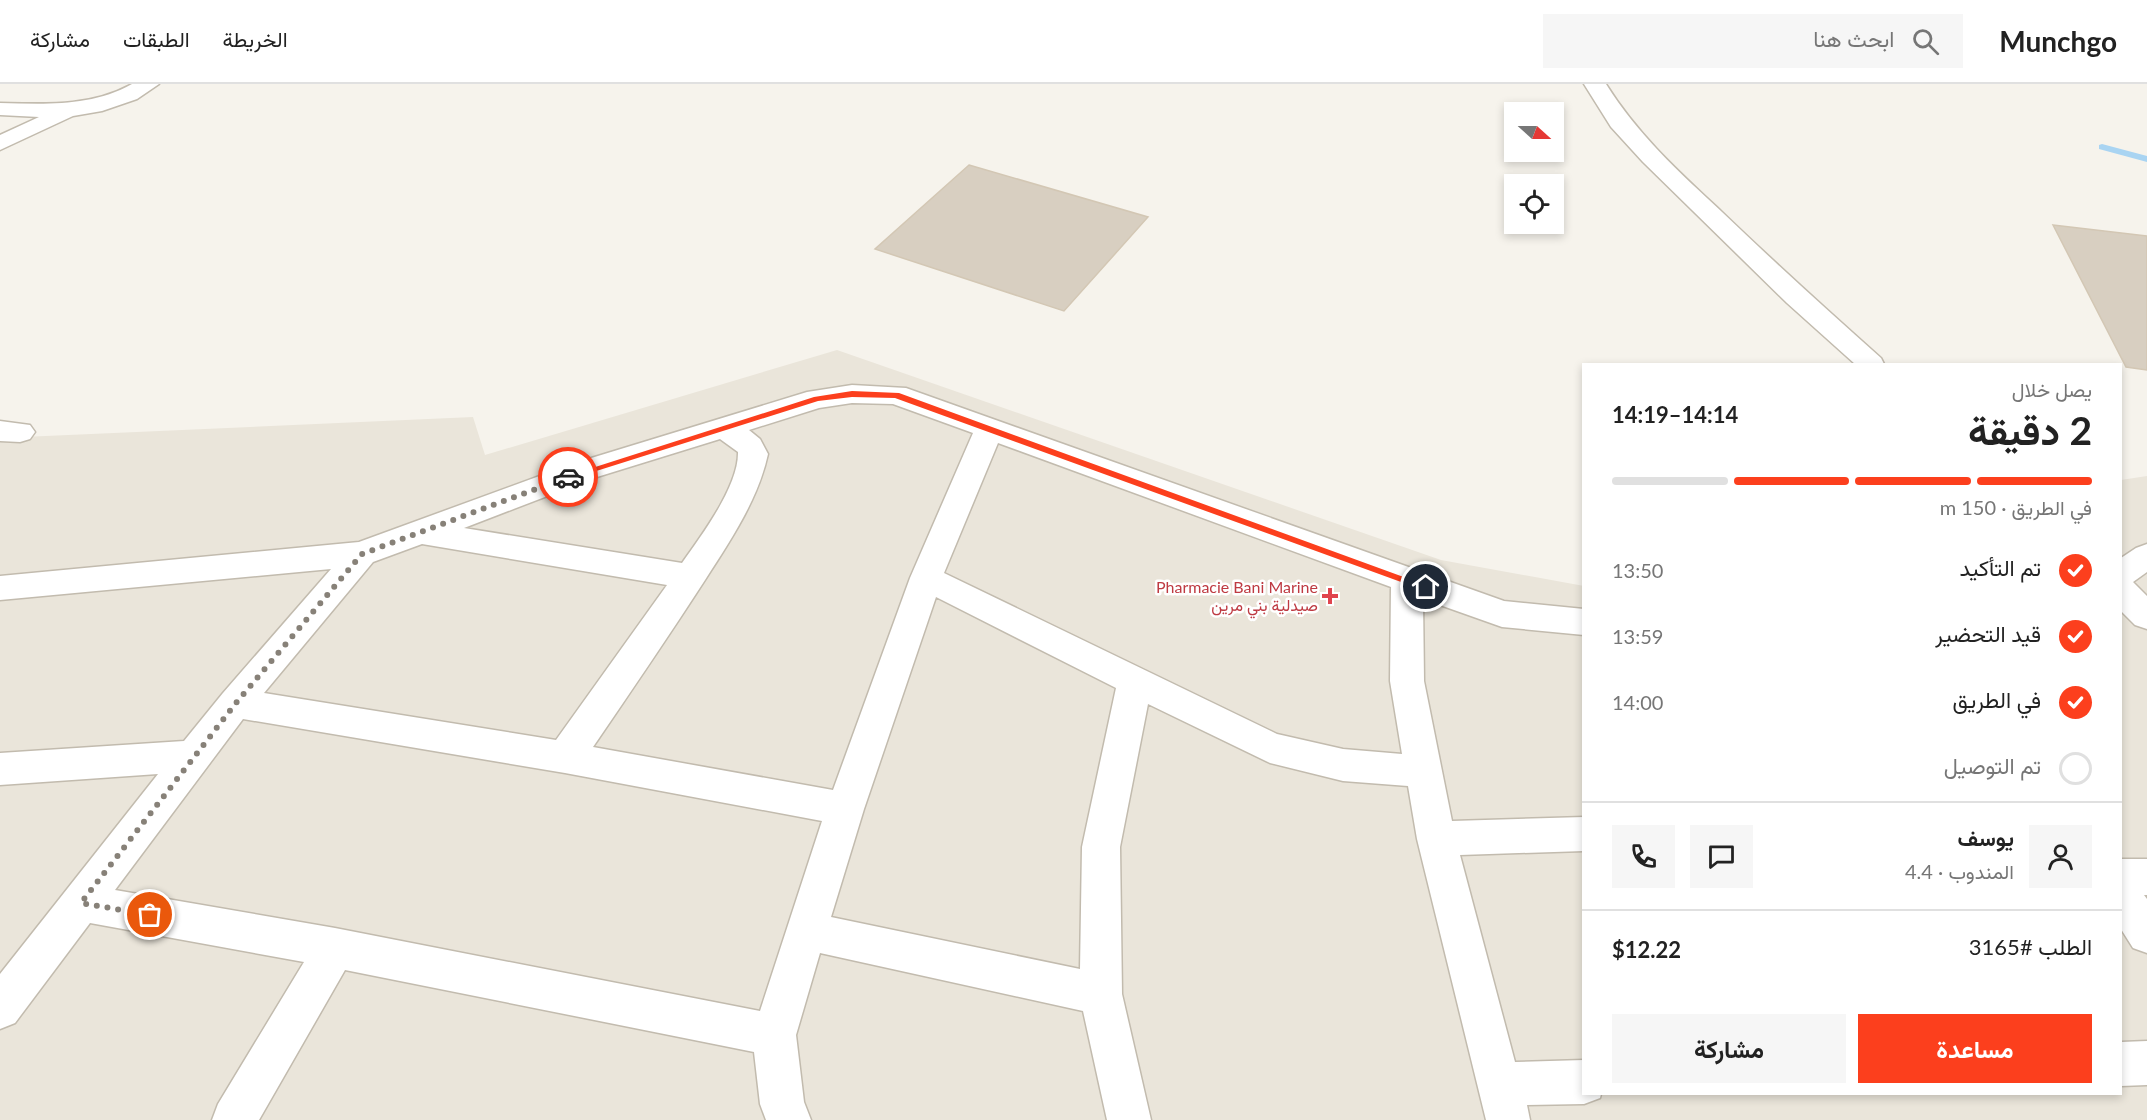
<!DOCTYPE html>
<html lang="ar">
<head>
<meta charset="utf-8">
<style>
  body { margin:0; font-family:Lato,Vazirmatn,sans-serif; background:#f6f6f6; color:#222; direction:rtl; height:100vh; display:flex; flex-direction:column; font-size:22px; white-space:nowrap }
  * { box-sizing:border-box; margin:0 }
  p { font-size:20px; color:#767676 }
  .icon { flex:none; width:33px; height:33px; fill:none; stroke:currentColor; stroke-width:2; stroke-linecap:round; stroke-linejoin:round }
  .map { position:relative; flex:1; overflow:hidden; direction:ltr }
  .panel { position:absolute; left:1582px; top:279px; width:540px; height:732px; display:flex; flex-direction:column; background:#fff; border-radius:0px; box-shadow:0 3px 9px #0003; direction:rtl }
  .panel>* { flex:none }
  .needle { width:39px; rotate:111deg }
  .buttons { position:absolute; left:1504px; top:18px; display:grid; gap:12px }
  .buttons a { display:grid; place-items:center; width:60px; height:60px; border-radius:0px; background:#fff; box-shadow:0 3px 9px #0003; font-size:30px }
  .pin { position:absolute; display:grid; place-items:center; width:51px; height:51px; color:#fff; margin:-26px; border:3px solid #fff; border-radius:50%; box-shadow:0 2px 6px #0007 }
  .courier { position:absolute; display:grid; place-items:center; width:60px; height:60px; margin:-30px; border:4px solid #fc3f1d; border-radius:50%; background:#fff; color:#222; box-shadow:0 2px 8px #0007 }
  .headline em { font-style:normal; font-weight:700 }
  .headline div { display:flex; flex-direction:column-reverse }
  .headline { display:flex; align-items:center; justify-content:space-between; height:102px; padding:0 30px }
  h1 { font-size:39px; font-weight:700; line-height:45px }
  .bar { display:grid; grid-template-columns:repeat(4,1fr); gap:9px 6px; align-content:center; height:72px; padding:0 30px }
  .bar i { height:8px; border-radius:4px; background:#e0e0e0 }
  .bar .current { background:#fc3f1d }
  .bar p { grid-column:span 4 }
  .line { display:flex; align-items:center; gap:15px; padding:0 30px; border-top:2px solid #e0e0e0 }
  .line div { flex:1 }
  .round { display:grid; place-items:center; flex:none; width:63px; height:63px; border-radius:0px; background:#f6f6f6 }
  ol { padding:0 30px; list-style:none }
  li { display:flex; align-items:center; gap:18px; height:66px }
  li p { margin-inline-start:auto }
  li .icon { padding:6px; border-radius:50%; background:#fc3f1d; color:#fff; stroke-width:4 }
  li:last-child { color:#767676 }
  li i { width:33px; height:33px; border:3px solid #e0e0e0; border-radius:50% }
  .cta { display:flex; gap:12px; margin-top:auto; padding:12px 30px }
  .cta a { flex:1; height:69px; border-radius:0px; background:#fc3f1d; color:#fff; font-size:24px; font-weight:700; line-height:69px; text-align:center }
  .cta a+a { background:#f6f6f6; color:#222 }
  header { display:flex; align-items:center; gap:36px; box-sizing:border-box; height:84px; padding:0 30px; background:#fff; border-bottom:2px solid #e0e0e0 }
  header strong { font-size:28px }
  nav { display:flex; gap:33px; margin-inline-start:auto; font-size:21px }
  .search { width:420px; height:54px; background:#f6f6f6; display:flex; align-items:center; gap:15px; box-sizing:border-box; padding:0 21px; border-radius:0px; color:#767676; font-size:22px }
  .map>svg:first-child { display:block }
  .residential { fill:#eae5da }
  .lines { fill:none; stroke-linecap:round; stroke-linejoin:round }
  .stream { fill:#a9d4f2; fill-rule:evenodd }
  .building { fill:#d8cfc1; stroke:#d3c7b4; stroke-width:1.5 }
  .minor-casing { stroke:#c2bbae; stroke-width:3 }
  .minor { fill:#fff; fill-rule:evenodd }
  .route { fill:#fc3f1d }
  .done { stroke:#878178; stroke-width:6; stroke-dasharray:0 10.8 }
  .health-dot { fill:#e0444e; stroke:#fff; stroke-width:2 }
  .labels { text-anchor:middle; stroke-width:5; stroke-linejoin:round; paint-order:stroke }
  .health-label { font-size:16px; fill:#be3a42; stroke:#fff; text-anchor:end }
</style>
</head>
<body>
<header>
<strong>Munchgo</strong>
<div class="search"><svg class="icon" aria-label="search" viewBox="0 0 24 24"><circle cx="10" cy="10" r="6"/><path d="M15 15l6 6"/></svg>ابحث هنا</div>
<nav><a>الخريطة</a><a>الطبقات</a><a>مشاركة</a></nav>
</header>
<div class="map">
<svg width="2147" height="1036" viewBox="0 0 2147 1036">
  <rect width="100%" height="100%" fill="#f6f3ec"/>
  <path class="residential" d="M837 266 1441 476 1584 502V1010H2121V396L2147 392V1036H0V354L473 333 485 371Z"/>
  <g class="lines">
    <path class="stream" d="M2102 60 2147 72V78L2099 65V61Z"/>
  </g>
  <path class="building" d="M969 81 1148 133 1064 227 875 165Z
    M2053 141 2147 152V286L2126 283Z"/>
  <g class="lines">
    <g class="minor-casing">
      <path id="minor" d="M132 0H159L137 15 102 27 73 32 0 66V51L39 33 0 31V19C46 20 91 23 132 0Z
        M1584 0H1606C1638 51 1678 87 1722 128 1774 178 1827 226 1881 274L1884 280H1855L1787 219 1643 78 1611 43Z
        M852 301 906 304 1504 517 1584 525V551L1502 543 1423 515 1424 597 1452 737 1584 733V767L1460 771 1515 978 1584 976V1010H1601L1600 1014 1584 1020 1527 1021 1530 1036H1486L1417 755 1408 702 1343 697 1270 679 1148 620 1120 763 1122 910 1151 1036H1107L1083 927 820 869 796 951 804 1018 811 1036H766L760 1020 754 968 345 886 259 1036H212L218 1020 304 878 90 839 15 939 0 945V890L158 690 0 701V669L184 657 223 609 331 485 0 516V492L359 458 575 379 807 308ZM852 319 893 320 973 349 910 494 833 706 593 663C631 607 669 552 705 496 730 457 758 416 768 370L760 355 749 346 819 324ZM720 355 738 368C739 402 701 452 682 479L464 444 597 393ZM998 359 1391 503 1390 597 1402 670 1343 665 1277 650 944 489ZM422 460 667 501 556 656 264 609 373 478ZM936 513 1116 604 1082 763 1080 885 831 833 864 725ZM243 635 565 689 822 737 760 927 335 844 115 806Z
        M0 337 30 341 35 348 30 355 20 358 0 357Z
        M2147 460V488L2133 498 2147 512V545L2135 541 2121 527V474L2136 464Z
        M2121 775H2147V811H2144L2147 815V869L2133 864 2121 845Z
        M2147 957V1001L2121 1002V958Z"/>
    </g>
    <use href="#minor" class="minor"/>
  </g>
  <path class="route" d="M852 307 899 309 1431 503 1423 506 895 314 852 313 818 317 571 395 564 393 814 313Z"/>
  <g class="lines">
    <path class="done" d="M150 831 81 819 236 619 362 470 568 393"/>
  </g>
  <path class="health-dot" d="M1327 503h6v6h6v6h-6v6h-6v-6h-6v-6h6z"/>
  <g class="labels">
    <g class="health-label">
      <text x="1318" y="509">Pharmacie Bani Marine<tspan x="1318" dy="18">صيدلية بني مرين</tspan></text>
    </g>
  </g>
</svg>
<div class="buttons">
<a><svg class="needle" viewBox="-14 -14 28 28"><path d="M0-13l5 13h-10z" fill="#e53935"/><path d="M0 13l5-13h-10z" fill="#767676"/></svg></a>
<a><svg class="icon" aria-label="locate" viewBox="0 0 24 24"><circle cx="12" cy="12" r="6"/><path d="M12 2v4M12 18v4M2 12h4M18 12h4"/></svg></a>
</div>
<div class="pin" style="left:150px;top:831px;background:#ea580c"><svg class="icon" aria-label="bag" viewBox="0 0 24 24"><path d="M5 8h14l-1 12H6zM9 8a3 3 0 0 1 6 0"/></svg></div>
<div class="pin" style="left:1426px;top:503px;background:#1f2937"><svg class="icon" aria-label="home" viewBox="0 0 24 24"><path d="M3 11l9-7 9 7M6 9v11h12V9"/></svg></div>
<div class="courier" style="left:568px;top:393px"><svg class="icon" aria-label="car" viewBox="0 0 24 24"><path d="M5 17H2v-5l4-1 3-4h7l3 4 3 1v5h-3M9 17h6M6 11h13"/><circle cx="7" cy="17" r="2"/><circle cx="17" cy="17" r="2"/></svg></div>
<section class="panel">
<div class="headline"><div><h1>2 دقيقة</h1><p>يصل خلال</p></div><em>14:14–14:19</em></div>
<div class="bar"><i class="current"></i><i class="current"></i><i class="current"></i><i></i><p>في الطريق · 150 m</p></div>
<ol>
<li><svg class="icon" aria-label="check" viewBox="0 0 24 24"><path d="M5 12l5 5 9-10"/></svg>تم التأكيد<p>13:50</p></li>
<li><svg class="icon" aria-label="check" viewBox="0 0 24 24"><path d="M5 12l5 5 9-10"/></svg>قيد التحضير<p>13:59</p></li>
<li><svg class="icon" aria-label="check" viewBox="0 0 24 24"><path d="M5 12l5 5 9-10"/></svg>في الطريق<p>14:00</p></li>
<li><i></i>تم التوصيل</li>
</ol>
<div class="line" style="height:108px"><a class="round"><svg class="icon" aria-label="person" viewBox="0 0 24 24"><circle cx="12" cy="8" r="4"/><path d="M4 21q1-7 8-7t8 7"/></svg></a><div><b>يوسف</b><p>المندوب · 4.4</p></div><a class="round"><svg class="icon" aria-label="chat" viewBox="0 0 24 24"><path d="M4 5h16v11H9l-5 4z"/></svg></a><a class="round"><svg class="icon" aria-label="phone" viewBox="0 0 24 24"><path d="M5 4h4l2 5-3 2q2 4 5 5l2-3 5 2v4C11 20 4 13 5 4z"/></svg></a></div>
<div class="line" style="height:78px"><div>الطلب #3165</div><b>$12.22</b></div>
<div class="cta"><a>مساعدة</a><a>مشاركة</a></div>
</section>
</div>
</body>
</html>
